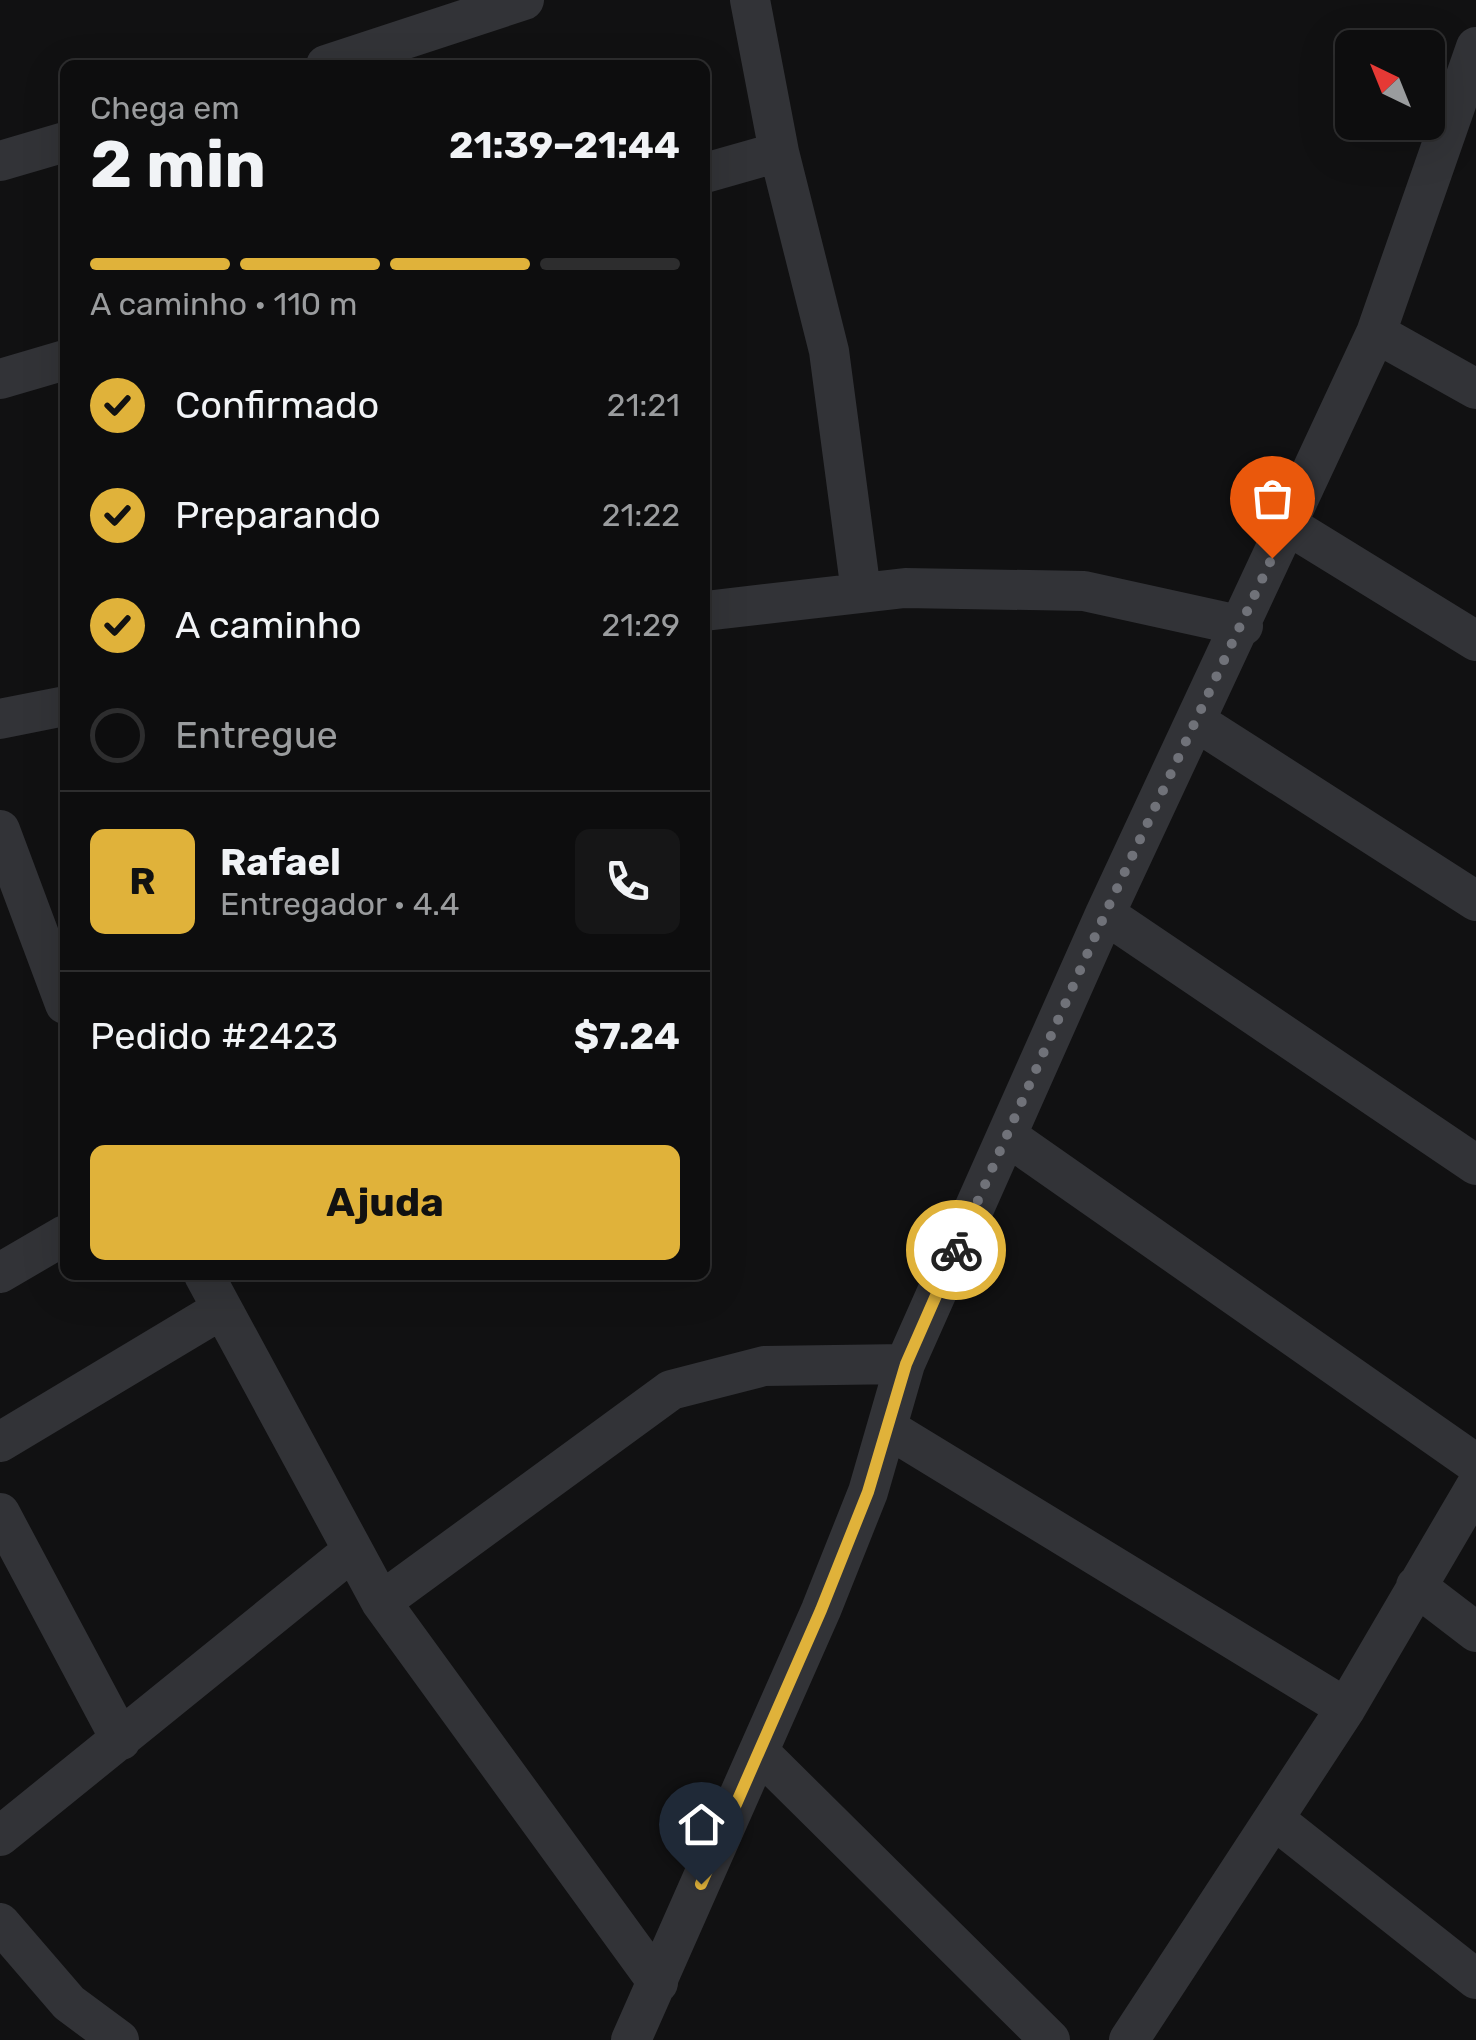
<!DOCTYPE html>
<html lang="pt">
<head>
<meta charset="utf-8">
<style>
  body { margin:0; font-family:Rubik,sans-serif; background:#161617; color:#f1f3f6; height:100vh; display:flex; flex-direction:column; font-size:38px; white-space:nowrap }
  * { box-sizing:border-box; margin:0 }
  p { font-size:32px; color:#9a9c9e }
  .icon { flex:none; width:55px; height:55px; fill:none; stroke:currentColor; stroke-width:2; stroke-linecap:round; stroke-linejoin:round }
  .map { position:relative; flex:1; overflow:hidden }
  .panel { position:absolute; left:60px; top:60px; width:650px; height:1220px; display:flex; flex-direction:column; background:#0d0d0e; border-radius:15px; box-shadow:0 10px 40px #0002,0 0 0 2px #2d2d2e }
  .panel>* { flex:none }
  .needle { width:65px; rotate:317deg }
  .controls { position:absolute; left:1335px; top:30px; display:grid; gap:20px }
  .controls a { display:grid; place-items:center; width:110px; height:110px; border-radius:15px; background:#0d0d0e; box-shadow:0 10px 40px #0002,0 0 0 2px #2d2d2e; font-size:50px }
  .pin { position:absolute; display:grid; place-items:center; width:85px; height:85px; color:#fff; margin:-102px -42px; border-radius:50% 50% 50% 0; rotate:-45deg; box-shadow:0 0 10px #0007 }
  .pin .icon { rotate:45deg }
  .courier { position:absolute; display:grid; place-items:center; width:100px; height:100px; margin:-50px; border:8px solid #e0b23a; border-radius:50%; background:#fff; color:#222; box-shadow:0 2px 12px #0007 }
  .headline em { font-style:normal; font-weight:700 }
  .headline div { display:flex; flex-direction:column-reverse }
  .headline { display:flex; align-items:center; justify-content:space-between; height:170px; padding:0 30px }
  h1 { font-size:65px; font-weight:700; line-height:75px }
  .bar { display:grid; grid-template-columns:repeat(4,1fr); gap:15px 10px; align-content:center; height:120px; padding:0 30px }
  .bar i { height:12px; border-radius:8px; background:#2d2d2e }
  .bar .selected { background:#e0b23a }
  .bar p { grid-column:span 4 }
  .line { display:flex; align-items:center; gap:25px; padding:0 30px; border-top:2px solid #2d2d2e }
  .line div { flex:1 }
  .round { display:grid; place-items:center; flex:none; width:105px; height:105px; border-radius:15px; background:#161617 }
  ol { padding:0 30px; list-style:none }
  li { display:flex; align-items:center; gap:30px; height:110px }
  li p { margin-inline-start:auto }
  li .icon { padding:10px; border-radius:50%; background:#e0b23a; color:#111; stroke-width:4 }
  li:last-child { color:#9a9c9e }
  li i { width:55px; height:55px; border:5px solid #2d2d2e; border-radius:50% }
  .cta { display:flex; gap:20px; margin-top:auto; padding:20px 30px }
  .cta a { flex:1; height:115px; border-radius:15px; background:#e0b23a; color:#111; font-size:40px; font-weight:700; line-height:115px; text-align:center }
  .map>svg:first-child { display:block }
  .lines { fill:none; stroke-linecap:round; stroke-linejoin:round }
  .minor { stroke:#323337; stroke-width:40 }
  .done { stroke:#707279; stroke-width:10; stroke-dasharray:0 18 }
  .route { stroke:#e0b23a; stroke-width:12 }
</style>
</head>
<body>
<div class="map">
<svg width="1476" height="2040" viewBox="0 0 1476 2040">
  <rect width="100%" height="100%" fill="#111112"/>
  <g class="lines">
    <path class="minor" d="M750 0 779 152 829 351 861 592
      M326 65 524 0
      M0 161 65 142
      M705 173 779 152
      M1376 333 1476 389
      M0 379 65 360
      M1286 524 1476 641
      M705 611 905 588 1084 591 1243 626
      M0 719 65 706
      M1197 722 1476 901
      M0 830 65 1004
      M1105 914 1476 1165
      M1007 1136 1476 1464
      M0 1273 65 1235
      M204 1275 381 1602 658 1983
      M887 1428 1346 1708
      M0 1442 222 1309
      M0 1513 121 1740
      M1416 1586 1476 1632
      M381 1602 671 1390 764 1366 905 1364
      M759 1752 1050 2040
      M1275 1820 1476 1979
      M0 1836 352 1551
      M0 1923 69 2003 119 2040
      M631 2040 821 1610 868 1492 905 1364 1105 914 1376 333 1476 47
      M1129 2040 1346 1708 1476 1486"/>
  </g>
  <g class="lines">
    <path class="done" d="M956 1250 1105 914 1272 558"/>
    <path class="route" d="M701 1884 821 1610 868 1492 906 1364 956 1250"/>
  </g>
</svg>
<div class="controls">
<a><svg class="needle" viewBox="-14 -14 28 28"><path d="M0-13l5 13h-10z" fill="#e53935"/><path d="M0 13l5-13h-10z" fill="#9a9c9e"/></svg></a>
</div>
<div class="pin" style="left:1272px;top:558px;background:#ea580c"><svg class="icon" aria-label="bag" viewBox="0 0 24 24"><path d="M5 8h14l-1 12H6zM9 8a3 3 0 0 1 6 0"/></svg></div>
<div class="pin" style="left:701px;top:1884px;background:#1f2937"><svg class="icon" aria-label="home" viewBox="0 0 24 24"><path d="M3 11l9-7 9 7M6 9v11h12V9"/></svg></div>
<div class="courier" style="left:956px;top:1250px"><svg class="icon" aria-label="bike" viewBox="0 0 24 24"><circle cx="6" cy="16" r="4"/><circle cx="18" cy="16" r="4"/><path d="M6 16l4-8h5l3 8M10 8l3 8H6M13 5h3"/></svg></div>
<section class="panel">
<div class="headline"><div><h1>2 min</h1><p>Chega em</p></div><em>21:39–21:44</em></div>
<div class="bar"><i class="selected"></i><i class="selected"></i><i class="selected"></i><i></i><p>A caminho · 110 m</p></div>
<ol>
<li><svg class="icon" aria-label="check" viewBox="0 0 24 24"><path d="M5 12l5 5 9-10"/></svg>Confirmado<p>21:21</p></li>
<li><svg class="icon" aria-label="check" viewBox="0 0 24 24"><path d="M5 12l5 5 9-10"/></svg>Preparando<p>21:22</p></li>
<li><svg class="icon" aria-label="check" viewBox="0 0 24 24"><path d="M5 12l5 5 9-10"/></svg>A caminho<p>21:29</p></li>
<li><i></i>Entregue</li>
</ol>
<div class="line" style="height:180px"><b class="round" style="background:#e0b23a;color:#111">R</b><div><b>Rafael</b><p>Entregador · 4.4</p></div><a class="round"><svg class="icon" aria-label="phone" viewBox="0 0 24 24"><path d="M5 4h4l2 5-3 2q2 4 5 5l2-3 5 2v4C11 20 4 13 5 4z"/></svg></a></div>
<div class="line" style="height:130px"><div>Pedido #2423</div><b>$7.24</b></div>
<div class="cta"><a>Ajuda</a></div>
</section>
</div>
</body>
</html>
